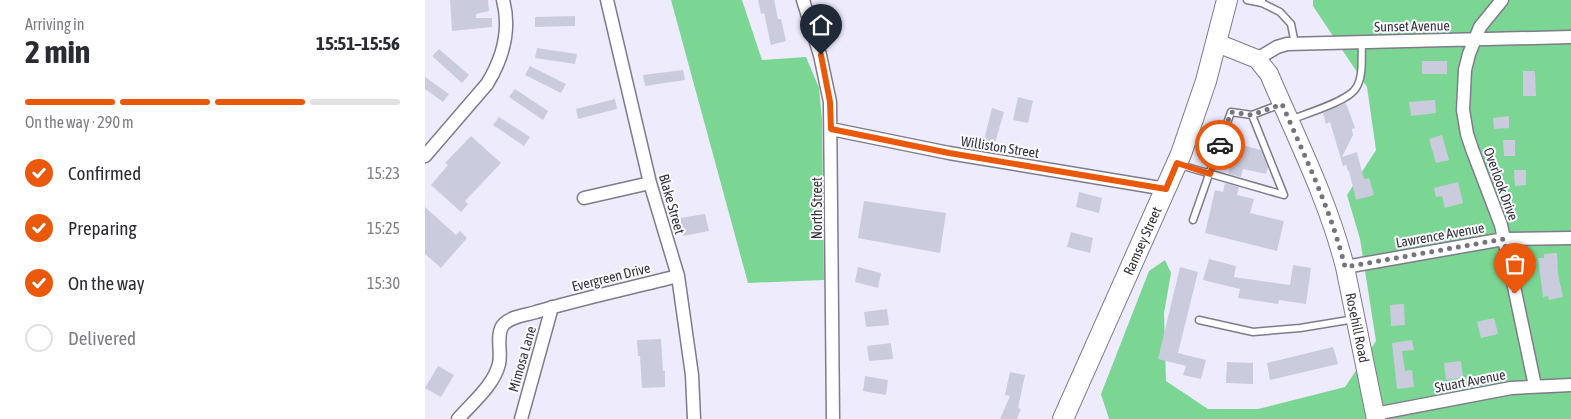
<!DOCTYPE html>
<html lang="en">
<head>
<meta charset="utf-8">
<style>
  body { margin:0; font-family:"Asap Condensed",sans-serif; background:#f7f7f7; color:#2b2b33; height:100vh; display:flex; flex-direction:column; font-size:19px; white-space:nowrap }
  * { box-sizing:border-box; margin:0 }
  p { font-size:16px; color:#7c7c81 }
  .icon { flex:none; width:28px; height:28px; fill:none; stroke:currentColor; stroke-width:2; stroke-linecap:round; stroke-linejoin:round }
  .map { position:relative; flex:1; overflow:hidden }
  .sheet { display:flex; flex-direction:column; background:#fff; width:425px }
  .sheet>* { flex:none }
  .pin { position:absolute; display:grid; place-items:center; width:42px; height:42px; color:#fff; margin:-51px -21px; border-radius:50% 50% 50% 0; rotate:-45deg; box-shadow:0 0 5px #0007 }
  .pin .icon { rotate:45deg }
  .courier { position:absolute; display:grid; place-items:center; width:50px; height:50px; margin:-25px; border:4px solid #ea580c; border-radius:50%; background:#fff; color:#222; box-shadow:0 1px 6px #0007 }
  .overview em { font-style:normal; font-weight:700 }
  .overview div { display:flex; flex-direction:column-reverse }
  .overview { display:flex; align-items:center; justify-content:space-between; height:85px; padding:0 25px }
  h1 { font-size:32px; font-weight:700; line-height:38px }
  .bar { display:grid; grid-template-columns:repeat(4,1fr); gap:8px 5px; align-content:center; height:60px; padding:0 25px }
  .bar i { height:6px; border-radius:4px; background:#e1e1e2 }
  .bar .active { background:#ea580c }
  .bar p { grid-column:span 4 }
  ol { padding:0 25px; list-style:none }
  li { display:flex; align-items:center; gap:15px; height:55px }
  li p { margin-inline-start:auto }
  li .icon { padding:5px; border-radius:50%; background:#ea580c; color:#fff; stroke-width:4 }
  li:last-child { color:#7c7c81 }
  li i { width:28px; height:28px; border:2px solid #e1e1e2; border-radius:50% }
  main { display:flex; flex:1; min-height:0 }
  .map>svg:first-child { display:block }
  .forest { fill:#7bd694 }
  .building { fill:#caccdd }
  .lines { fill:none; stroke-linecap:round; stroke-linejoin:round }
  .lane-casing { stroke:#7e7b8b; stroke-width:9 }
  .street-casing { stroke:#7e7b8b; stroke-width:15 }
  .secondary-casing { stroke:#7e7b8b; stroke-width:20 }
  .primary-casing { stroke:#7e7b8b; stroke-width:22 }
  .lane { stroke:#fff; stroke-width:6 }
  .street { stroke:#fff; stroke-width:12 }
  .secondary { stroke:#fff; stroke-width:18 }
  .primary { stroke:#fff; stroke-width:20 }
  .done { stroke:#76737e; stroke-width:5; stroke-dasharray:0 9 }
  .route { stroke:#ea580c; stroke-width:6 }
  .labels { text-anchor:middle; stroke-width:4; stroke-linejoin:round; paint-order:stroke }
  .street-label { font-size:14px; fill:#35333a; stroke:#fbfafe }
</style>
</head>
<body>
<main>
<section class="sheet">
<div class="overview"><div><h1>2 min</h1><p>Arriving in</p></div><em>15:51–15:56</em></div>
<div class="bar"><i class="active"></i><i class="active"></i><i class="active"></i><i></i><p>On the way · 290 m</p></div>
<ol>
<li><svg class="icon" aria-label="check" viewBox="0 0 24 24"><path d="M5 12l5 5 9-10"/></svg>Confirmed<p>15:23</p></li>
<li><svg class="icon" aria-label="check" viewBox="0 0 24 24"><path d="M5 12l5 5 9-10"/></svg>Preparing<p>15:25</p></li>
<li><svg class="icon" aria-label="check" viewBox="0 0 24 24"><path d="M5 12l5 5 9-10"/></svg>On the way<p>15:30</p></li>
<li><i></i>Delivered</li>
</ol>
</section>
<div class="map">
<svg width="1146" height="419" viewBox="0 0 1146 419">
  <rect width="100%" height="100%" fill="#eeebfd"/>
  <path class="forest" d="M246 0H317L337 60 381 57 394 88 397 120 399 280 323 283Z
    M888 0H1146V419H684L676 394 724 271 740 260 746 273 739 313 741 381 783 409H833L920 387 951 341 935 239 922 195 951 150 942 87 888 6Z"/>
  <path class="building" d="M25 0H63L64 11 51 14V18H67V27L27 31Z
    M333 0H349L353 19H356L361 41 346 45 339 13 336 14Z
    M150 16V26L110 27V17Z
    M112 48 152 54 150 64 110 58Z
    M14 49 44 75 37 83 7 56Z
    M997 61H1022V74H997Z
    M105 66 141 84 136 93 100 75Z
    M258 70 260 80 220 86 218 75Z
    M1098 71H1110L1111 96H1098Z
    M0 77 24 94 18 102 0 89Z
    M90 89 123 111 118 120 84 97Z
    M593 97 608 101 603 123 588 120Z
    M190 99 192 109 153 119 151 109Z
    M1010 100 1011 113 986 116 984 102Z
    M921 103 930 128 927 129 928 135 917 157 932 152 939 179 944 178 949 195 931 200 924 171H923L921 165 918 166 905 122 901 124 898 113Z
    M567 108 579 112 570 143 559 140Z
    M1084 116V128L1069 129 1068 118Z
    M74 117 105 137 99 146 68 125Z
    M1017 135 1024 160 1011 163 1004 139Z
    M46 136 76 163 40 201 43 204 36 212 6 185 23 165 20 163Z
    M1078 140H1090V156H1079Z
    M801 141 836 150 843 167 841 174 818 169 816 177 803 174 805 166 794 164Z
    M1089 170H1101V185L1090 186Z
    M1033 182 1038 203 1020 208 1017 196 1011 197 1009 188Z
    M800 183 814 187 812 195 829 199 825 213 859 221 852 251 780 233 790 190 798 192Z
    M654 192 677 198 674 213 651 207Z
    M439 201 521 213 515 253 433 238Z
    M0 207 31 235 35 231 42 238 16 268 0 254Z
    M280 214 284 231 258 236 255 218Z
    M646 232 668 238 665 253 642 247Z
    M1132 253 1133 274 1138 297 1124 300 1123 296 1118 297 1113 258H1119V254Z
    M784 259 811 266 809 277 865 285 868 265 886 268 881 304 854 300 853 304 813 298 815 289 778 280Z
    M433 267 456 273 453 288 430 282Z
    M755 267 773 272 753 353 781 360 776 379 758 375 761 366 733 359Z
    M979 304 980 325 966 326 965 305Z
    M462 309 464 325 441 327 439 312Z
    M1069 318 1073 334 1056 338 1052 322Z
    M236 339 238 371H240V387L217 388 215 356H213L212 340Z
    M987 340 989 350 977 351 980 371 987 370 989 387 972 389 967 343Z
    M466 343 468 359 444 361 442 346Z
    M908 347 913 364 845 380 842 363Z
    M1036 361 1038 377 1021 380 1019 363Z
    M802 362 828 363V384L801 383Z
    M13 366 29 375 16 397 0 388Z
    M585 372 600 375 593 408 596 409 592 419H575L585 396 580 395Z
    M440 376 463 380 461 395 438 391Z"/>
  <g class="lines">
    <g class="lane-casing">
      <path id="lane" d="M822 0 837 3
        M837 0V3L855 12 866 24 870 44
        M827 115 856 104
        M865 120C880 114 924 101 931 88 939 76 936 56 937 42
        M755 165 859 195 827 115 806 112 768 220
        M774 320 828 332 875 328 930 319"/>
    </g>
    <g class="street-casing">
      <path id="street" d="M182 0 225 183 253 276 267 375 269 419
        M378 0 395 55 405 102 408 419
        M1077 0 1055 27 1044 54 1040 70 1038 110 1042 134 1047 149 1076 225 1110 386
        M832 59 852 47 862 44 1146 37
        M406 129 524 153 741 189
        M0 156 62 84C78 58 86 30 78 0
        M159 198 225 183
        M920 267 1079 239 1146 238
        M950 414 1086 388 1146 385
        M33 419C47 403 69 385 74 364 77 352 70 333 79 324 87 316 102 315 111 312 158 298 206 288 253 276
        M96 419 127 307"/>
    </g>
    <g class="secondary-casing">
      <g id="secondary">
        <path id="s1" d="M792 43 832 59 844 74C871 137 903 200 920 267L951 419"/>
      </g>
    </g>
    <g class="primary-casing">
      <g id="primary">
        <path id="s2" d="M638 419 756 154 781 81 802 0"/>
      </g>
    </g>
    <use href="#lane" class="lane"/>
    <use href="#street" class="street"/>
    <use href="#secondary" class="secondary"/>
    <use href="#primary" class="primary"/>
  </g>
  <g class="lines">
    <path class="done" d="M795 145 806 112 827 115 857 104C880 157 906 210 920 267L1079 239 1090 294"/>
    <path class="route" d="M396 55 405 102 406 129 524 153 741 189 752 163 785 174 795 145"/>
  </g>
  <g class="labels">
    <g class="street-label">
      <text transform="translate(987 26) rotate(-1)" y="5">Sunset Avenue</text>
      <text transform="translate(575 147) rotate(9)" y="5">Williston Street</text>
      <text transform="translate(1076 184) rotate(70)" y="5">Overlook Drive</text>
      <text transform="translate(247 204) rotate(74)" y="5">Blake Street</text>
      <text transform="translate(392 208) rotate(-90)" y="5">North Street</text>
      <text transform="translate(1015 235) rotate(-10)" y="5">Lawrence Avenue</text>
      <text dy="5" stroke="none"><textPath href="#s2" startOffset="195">Ramsey Street</textPath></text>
      <text transform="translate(186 277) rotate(-14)" y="5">Evergreen Drive</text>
      <text dy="5" stroke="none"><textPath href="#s1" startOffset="332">Rosehill Road</textPath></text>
      <text transform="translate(97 359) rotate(-74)" y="5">Mimosa Lane</text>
      <text transform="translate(1045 381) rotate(-11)" y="5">Stuart Avenue</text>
    </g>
  </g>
</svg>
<div class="pin" style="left:1090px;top:294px;background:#ea580c"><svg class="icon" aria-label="bag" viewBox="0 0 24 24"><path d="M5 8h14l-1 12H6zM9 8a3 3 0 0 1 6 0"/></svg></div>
<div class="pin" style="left:396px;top:55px;background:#1f2937"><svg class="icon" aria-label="home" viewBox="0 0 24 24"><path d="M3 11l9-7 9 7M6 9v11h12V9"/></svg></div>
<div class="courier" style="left:795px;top:145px"><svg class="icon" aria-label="car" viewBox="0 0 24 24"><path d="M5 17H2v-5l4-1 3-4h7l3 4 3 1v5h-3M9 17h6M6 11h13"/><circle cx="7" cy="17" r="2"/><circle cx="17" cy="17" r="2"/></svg></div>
</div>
</main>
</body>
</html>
